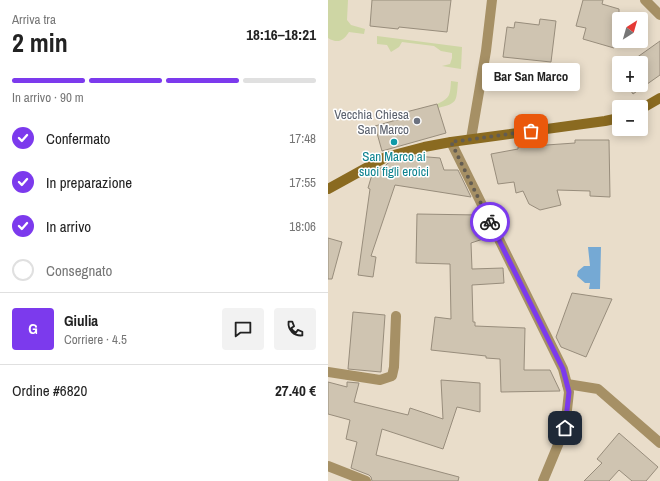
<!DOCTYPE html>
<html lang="it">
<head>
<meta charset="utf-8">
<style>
  body { margin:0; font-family:"Archivo Narrow",sans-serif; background:#f2f2f2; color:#222; height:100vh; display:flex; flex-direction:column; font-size:15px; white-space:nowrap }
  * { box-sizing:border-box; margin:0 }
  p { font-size:13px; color:#767676 }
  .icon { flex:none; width:22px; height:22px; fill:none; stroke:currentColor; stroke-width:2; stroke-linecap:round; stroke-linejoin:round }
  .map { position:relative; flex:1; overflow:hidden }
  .drawer { display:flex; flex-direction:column; background:#fff; width:328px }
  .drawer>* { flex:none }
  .needle { width:26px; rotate:37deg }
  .tools { position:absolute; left:284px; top:12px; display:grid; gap:8px }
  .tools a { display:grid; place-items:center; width:36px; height:36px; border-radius:4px; background:#fff; box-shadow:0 2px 10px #0003; font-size:20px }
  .pin { position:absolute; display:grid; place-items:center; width:34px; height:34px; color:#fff; margin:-17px; border-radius:8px; box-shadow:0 2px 6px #0006 }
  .courier { position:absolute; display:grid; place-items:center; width:40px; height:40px; margin:-20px; border:3px solid #7c3aed; border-radius:50%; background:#fff; color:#222; box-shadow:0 1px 5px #0007 }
  .bubble { position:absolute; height:28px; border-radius:4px; background:#fff; box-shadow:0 2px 10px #0003; font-size:13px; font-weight:700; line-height:28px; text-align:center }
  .headline em { font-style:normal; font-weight:700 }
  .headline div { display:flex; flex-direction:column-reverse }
  .headline { display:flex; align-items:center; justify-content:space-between; height:68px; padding:0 12px }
  h1 { font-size:26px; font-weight:700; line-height:30px }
  .bar { display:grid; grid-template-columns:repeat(4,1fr); gap:6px 4px; align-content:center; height:48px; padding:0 12px }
  .bar i { height:5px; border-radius:3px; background:#e0e0e0 }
  .bar .current { background:#7c3aed }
  .bar p { grid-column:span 4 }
  .line { display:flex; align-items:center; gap:10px; padding:0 12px; border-top:1px solid #e0e0e0 }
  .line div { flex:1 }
  .round { display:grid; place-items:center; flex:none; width:42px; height:42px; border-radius:4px; background:#f2f2f2 }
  ol { padding:0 12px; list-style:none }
  li { display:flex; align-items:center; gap:12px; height:44px }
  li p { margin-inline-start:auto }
  li .icon { padding:4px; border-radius:50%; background:#7c3aed; color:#fff; stroke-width:4 }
  li:last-child { color:#767676 }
  li i { width:22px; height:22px; border:2px solid #e0e0e0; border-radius:50% }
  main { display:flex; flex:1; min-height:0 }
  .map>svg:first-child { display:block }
  .green { fill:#ced6a4 }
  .water { fill:#75a9d4 }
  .building { fill:#cfc4b1; stroke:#988d7c }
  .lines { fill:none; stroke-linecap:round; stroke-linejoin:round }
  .lane { stroke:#a69065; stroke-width:10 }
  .street { stroke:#a69065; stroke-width:10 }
  .secondary { stroke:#8a6a20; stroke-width:10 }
  .done { stroke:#635c51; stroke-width:4; stroke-dasharray:0 7.2 }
  .route { stroke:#7c3aed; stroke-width:5 }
  .worship-dot { fill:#6b7280; stroke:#fff; stroke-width:1.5 }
  .culture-dot { fill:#0f9aa8; stroke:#fff; stroke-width:1.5 }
  .labels { text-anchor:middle; stroke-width:3; stroke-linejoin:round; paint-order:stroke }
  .worship-label { font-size:13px; fill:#5b616d; stroke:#fff; text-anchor:end }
  .culture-label { font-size:13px; fill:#0d838f; stroke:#fff }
</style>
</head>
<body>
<main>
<section class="drawer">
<div class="headline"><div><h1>2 min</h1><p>Arriva tra</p></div><em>18:16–18:21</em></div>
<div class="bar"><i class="current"></i><i class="current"></i><i class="current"></i><i></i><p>In arrivo · 90 m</p></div>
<ol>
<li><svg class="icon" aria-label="check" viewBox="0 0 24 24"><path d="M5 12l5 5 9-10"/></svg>Confermato<p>17:48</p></li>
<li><svg class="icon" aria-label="check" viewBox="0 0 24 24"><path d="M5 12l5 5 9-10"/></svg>In preparazione<p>17:55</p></li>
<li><svg class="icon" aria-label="check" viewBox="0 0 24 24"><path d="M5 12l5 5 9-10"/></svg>In arrivo<p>18:06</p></li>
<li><i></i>Consegnato</li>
</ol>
<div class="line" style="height:72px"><b class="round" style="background:#7c3aed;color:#fff">G</b><div><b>Giulia</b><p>Corriere · 4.5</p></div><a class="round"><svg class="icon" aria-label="chat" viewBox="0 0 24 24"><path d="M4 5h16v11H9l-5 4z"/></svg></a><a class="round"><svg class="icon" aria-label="phone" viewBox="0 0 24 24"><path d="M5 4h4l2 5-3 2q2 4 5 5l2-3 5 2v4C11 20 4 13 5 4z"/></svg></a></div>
<div class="line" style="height:52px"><div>Ordine #6820</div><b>27.40 €</b></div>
</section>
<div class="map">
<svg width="332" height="481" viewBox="0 0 332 481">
  <rect width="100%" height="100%" fill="#e9ddca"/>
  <path class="green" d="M0 0H20L19 20 23 25 37 29 36 34 21 32C15 41 10 44 0 38Z
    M49 36 134 47 133 69 114 66 122 64 124 58V53L113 51 106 46 74 42 71 47 63 52 59 45 49 44Z
    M123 81 130 82C128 102 130 103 110 108L109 104C122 98 122 96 123 81Z"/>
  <path class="water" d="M260 247H273L272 289H261L262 283H257L249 276 250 271 256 266H262Z"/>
  <path class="building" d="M44 0H123L119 32 71 27 70 29 42 26Z
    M255 0H275L274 4 291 9V31L286 48 255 39 258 28 248 26Z
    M212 19 228 21 223 62 175 57 179 27 186 28 187 22 211 25Z
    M332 41V75L305 94 299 85H313V63H301Z
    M109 104 118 133 54 151 47 126 79 117 78 112Z
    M247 140H281L282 197 262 196V191L229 190 233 205 212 210 201 204 195 191 188 193 186 182 170 184 163 154 190 149V147L247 143Z
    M88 156 112 158 116 170H130L143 197 67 185 43 256 48 257 45 277 30 275 42 189 40 188 45 171 58 166V165L60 163Z
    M89 214 151 215 161 237 143 243 144 269 175 268 176 283 144 285 145 322H147V326L197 328 196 370H222L232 391 173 392 172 359 158 358V356L103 350 107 317 123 319 122 264 88 263Z
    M0 238 14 242 4 279H0Z
    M244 293 284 299 258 357 233 347 228 337Z
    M25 312 57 315 53 372 20 369Z
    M113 380 152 383V412L129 407 115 449 54 429 48 455 131 477 130 481H44L43 477 41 475 23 468 29 442 18 439 22 420 0 414V382L19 387V382L31 383 26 402 80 415 82 408 115 419Z
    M291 433 330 467 318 481H304L291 470 281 481H256L274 463 269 459Z"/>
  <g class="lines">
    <path class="lane" d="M0 372 52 380 64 376 66 367 68 316
      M239 384 270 389 332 443"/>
    <path class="street" d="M317 0 332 15
      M143 139 158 51 164 0
      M123 142 235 369 241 392 237 428 215 481
      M0 466 38 481"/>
    <path class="secondary" d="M313 109 332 98
      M0 189 58 157 96 147 123 142 277 121 291 118"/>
  </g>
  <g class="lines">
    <path class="done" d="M162 222 123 142 203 131"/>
    <path class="route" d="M162 222 235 369 241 392 237 428"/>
  </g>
  <circle class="worship-dot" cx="89" cy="121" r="4"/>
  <circle class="culture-dot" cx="66" cy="142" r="4"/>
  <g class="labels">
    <g class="worship-label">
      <text x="81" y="119">Vecchia Chiesa<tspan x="81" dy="15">San Marco</tspan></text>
    </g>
    <g class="culture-label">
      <text x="66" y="161">San Marco ai<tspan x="66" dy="15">suoi figli eroici</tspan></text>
    </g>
  </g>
</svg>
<div class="tools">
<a><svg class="needle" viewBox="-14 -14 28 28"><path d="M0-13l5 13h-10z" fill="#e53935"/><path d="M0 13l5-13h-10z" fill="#767676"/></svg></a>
<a>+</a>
<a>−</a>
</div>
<div class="pin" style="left:203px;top:131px;background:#ea580c"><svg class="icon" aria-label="bag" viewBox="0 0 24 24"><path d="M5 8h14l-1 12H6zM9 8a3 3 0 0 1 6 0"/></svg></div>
<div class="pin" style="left:237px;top:428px;background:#1f2937"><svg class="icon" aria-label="home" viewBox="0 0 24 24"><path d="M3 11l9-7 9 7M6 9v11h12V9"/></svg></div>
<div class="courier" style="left:162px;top:222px"><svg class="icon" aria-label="bike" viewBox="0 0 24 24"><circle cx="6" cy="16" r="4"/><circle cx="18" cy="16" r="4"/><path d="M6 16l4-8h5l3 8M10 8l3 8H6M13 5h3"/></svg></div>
<div class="bubble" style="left:154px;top:63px;width:98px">Bar San Marco</div>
</div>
</main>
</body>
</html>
